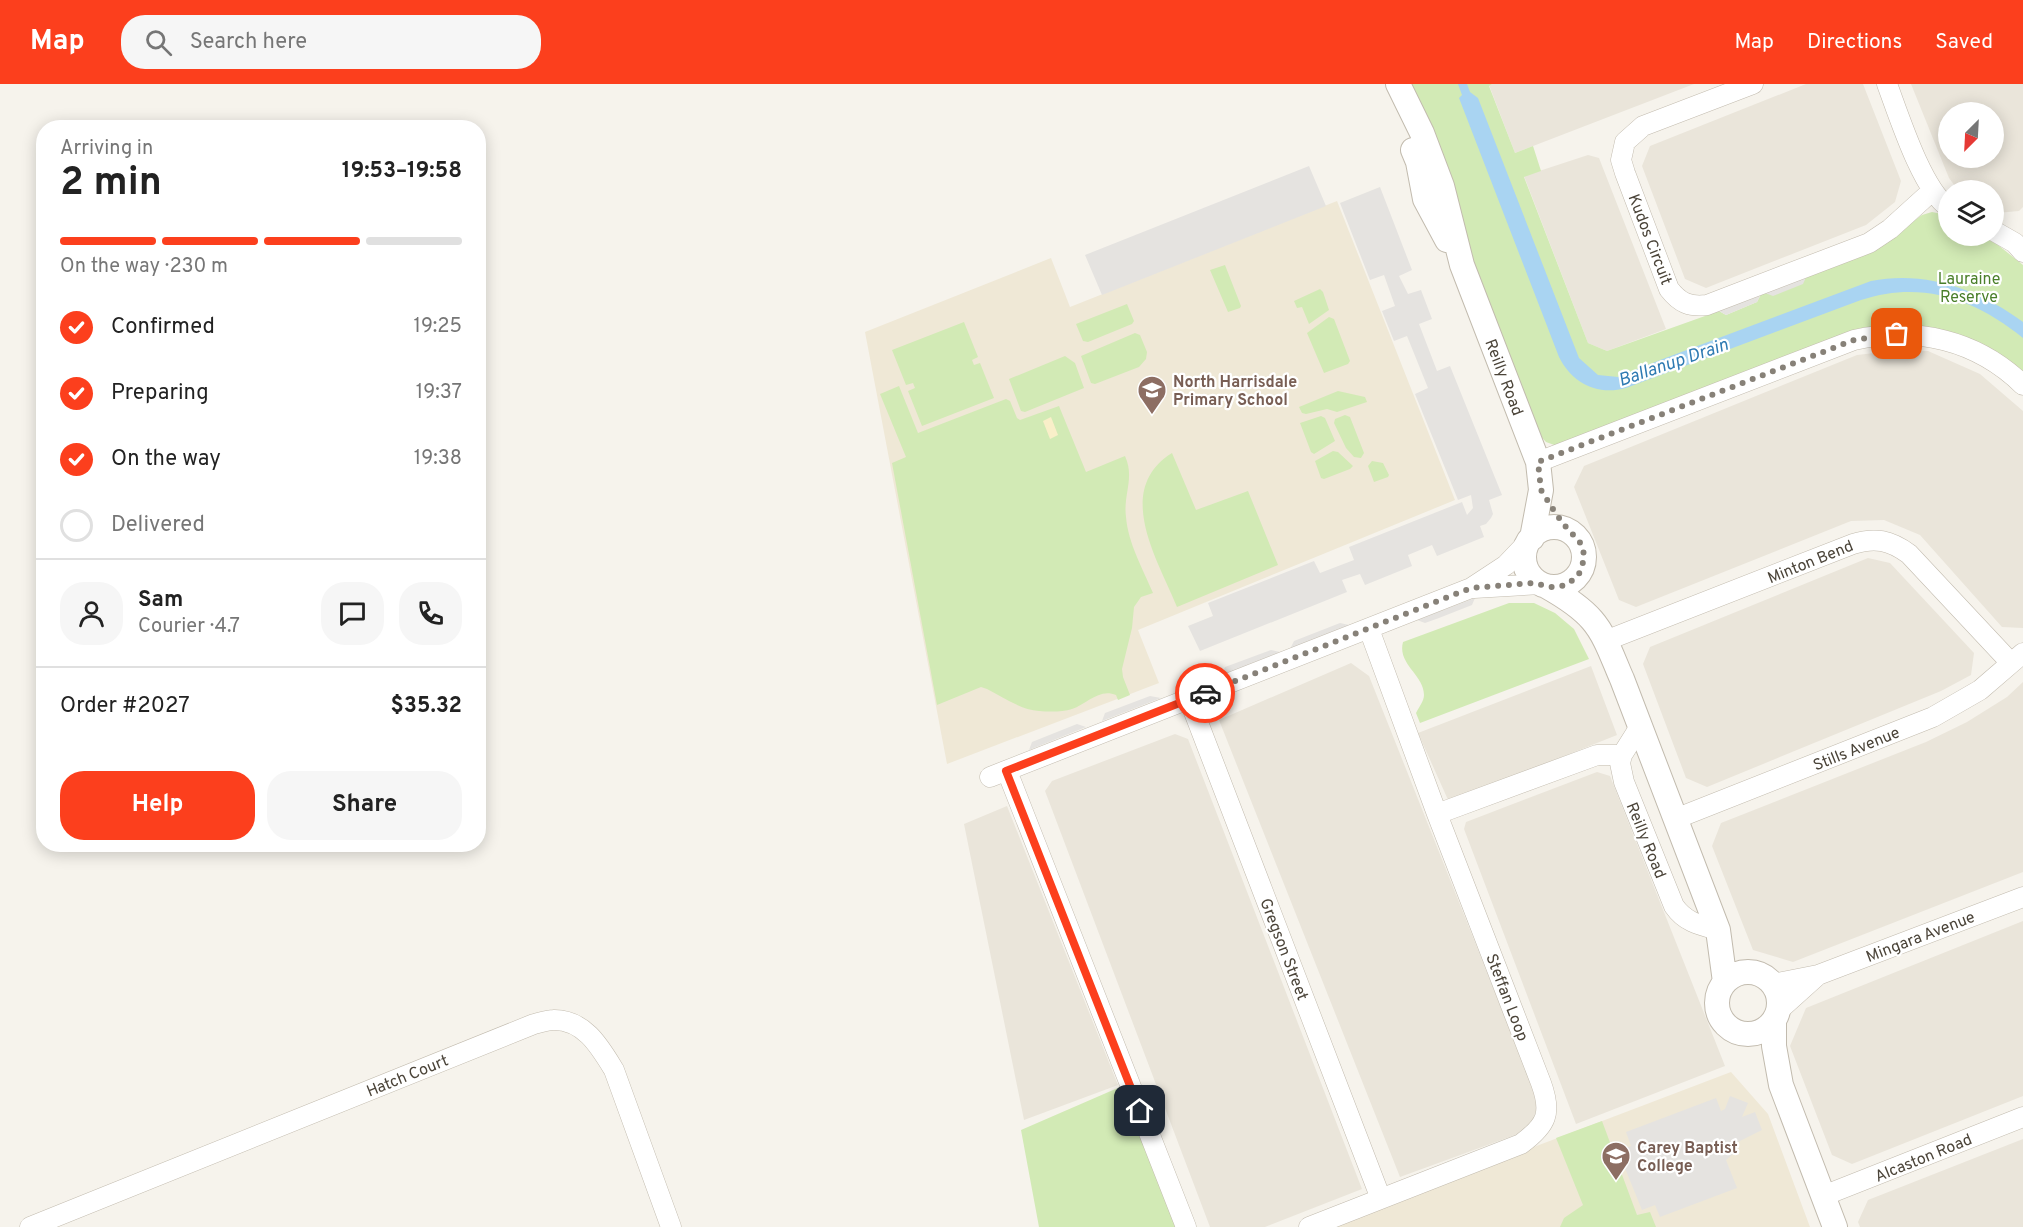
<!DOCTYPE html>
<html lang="en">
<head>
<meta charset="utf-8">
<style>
  body { margin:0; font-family:Overpass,sans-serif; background:#f6f6f6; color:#222; height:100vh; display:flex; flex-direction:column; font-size:22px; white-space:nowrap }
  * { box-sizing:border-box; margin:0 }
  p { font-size:20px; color:#767676 }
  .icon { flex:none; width:33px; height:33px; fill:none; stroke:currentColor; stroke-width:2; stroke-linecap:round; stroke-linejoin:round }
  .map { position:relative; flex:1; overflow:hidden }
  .drawer { position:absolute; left:36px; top:36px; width:450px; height:732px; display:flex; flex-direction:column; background:#fff; border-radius:24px; box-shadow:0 3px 15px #0003 }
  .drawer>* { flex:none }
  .needle { width:39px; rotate:204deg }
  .fabs { position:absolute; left:1938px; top:18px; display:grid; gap:12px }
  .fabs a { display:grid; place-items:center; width:66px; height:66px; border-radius:50%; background:#fff; box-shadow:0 3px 15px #0003; font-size:30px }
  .pin { position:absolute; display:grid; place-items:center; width:51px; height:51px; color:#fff; margin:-26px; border-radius:12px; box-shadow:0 3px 9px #0006 }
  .courier { position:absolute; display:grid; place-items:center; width:60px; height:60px; margin:-30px; border:4px solid #fc3f1d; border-radius:50%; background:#fff; color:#222; box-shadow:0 2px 8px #0007 }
  .overview em { font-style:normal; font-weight:700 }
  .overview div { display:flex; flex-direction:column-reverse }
  .overview { display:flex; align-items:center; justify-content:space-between; height:102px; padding:0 24px }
  h1 { font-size:39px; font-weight:700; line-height:45px }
  .bar { display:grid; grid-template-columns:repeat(4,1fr); gap:9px 6px; align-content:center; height:72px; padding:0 24px }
  .bar i { height:8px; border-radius:4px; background:#e0e0e0 }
  .bar .on { background:#fc3f1d }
  .bar p { grid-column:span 4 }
  .line { display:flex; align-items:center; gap:15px; padding:0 24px; border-top:2px solid #e0e0e0 }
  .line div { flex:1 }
  .round { display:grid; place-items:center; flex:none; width:63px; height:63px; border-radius:24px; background:#f6f6f6 }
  ol { padding:0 24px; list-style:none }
  li { display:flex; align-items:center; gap:18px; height:66px }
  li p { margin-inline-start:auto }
  li .icon { padding:6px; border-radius:50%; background:#fc3f1d; color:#fff; stroke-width:4 }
  li:last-child { color:#767676 }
  li i { width:33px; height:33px; border:3px solid #e0e0e0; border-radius:50% }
  .button { display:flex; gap:12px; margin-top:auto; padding:12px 24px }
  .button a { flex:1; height:69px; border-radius:24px; background:#fc3f1d; color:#fff; font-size:24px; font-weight:700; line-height:69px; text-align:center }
  .button a+a { background:#f6f6f6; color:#222 }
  header { display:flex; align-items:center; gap:36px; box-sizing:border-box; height:84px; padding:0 30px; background:#fc3f1d; color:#fff }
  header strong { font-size:28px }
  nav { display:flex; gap:33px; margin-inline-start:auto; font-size:21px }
  .search { width:420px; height:54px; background:#f6f6f6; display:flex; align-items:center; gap:15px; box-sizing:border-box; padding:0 21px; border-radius:24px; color:#767676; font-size:22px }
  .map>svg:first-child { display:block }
  .residential { fill:#eae5da; fill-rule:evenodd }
  .education { fill:#efe8d6 }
  .green { fill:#d2eab5 }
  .sand { fill:#f9efc9 }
  .parking { fill:#e5e3e0 }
  .water { fill:#a9d4f2 }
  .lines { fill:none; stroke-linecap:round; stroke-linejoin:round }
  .minor-casing { stroke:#c2bbae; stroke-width:21 }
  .tertiary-casing { stroke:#c2bbae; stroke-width:26 }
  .minor { stroke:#fff; stroke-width:20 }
  .tertiary { stroke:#fff; stroke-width:24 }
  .done { stroke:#878178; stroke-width:6; stroke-dasharray:0 10.8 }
  .route { stroke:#fc3f1d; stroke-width:8 }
  .labels { text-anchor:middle; stroke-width:4.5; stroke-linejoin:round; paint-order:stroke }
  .street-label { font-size:16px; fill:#4b4439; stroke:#fff }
  .park-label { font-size:16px; fill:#4a7f2a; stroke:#fff }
  .education-label { font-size:16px; font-weight:bold; fill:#785e54; stroke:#fff; text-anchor:start }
  .water-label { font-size:18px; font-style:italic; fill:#2e7ab2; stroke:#fff }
</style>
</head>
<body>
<header>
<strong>Map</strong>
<div class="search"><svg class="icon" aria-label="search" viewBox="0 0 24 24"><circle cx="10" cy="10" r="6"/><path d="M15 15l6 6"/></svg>Search here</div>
<nav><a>Map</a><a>Directions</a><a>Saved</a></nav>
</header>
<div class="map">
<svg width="2023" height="1143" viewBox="0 0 2023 1143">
  <rect width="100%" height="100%" fill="#f6f3ec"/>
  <path class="residential" d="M1492 0H1694L1515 69 1489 1Z
    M1806 0H1863L1901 97 1895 118 1866 141 1716 200 1706 204 1685 195 1642 82 1650 62Z
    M1911 0H2023V123L2019 127 1997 129 1994 127V106H1958L1949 94ZM1948 28H1994V74H1948Z
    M1588 71 1599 74 1666 245 1607 267 1588 259 1524 92Z
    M1928 267 1980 290 2023 327V544L2002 543 1920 451 1884 436 1851 437 1636 523 1619 516 1574 403 1584 382 1857 271 1883 268Z
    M1868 474 1890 479 1974 569 1971 591 1941 607 1707 703 1686 694 1643 580 1650 563Z
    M1351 579 1369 592 1539 1019 1529 1046 1400 1093 1219 636Z
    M1591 582 1617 651 1449 718 1418 649Z
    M2023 598V788L1793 878 1753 866 1712 762 1721 739 1926 658 1967 638 2007 613Z
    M1175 650 1188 655 1362 1105 1265 1143H1210L1045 707 1052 697Z
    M1597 688 1610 692 1725 982 1576 1040 1464 745 1466 738Z
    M1007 722 1118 1001 1024 1036 964 740Z
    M2023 837V1012L1852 1080 1832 1071 1790 962 1806 924Z
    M2023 1055V1143H1860L1858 1138 1868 1116Z"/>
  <path class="education" d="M1337 117 1455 416 1138 546 1159 599 947 680 865 248 1051 174 1070 223Z
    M1731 988 1768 1030 1810 1143H1323Z"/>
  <path class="green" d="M1402 0H1492L1489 2 1515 69 1533 62 1541 87 1524 93 1588 259 1607 267 1719 227 1726 231 1757 218 1761 210 1807 191 1905 143 1922 131 1932 128 1942 130 1948 133V152H1982L1998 161 2023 181V294L2005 276 1859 247 1557 362 1546 358 1536 347Z
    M1225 181 1241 222 1240 224 1228 228 1210 186Z
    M1320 205 1323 208 1329 226 1309 240 1302 223 1297 224 1294 217Z
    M1127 220 1134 237 1132 240 1088 258 1083 257 1076 240Z
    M1329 233 1334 235 1350 277 1348 280 1324 289 1307 249Z
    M964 238 978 273 972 276 974 281 980 279 994 314 922 342 908 307 915 304 913 299 906 301 892 266Z
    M1135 249 1140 251 1147 268 1146 275 1139 283 1095 300 1091 299 1081 272Z
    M1065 272 1075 279 1084 304 1025 328 1021 327 1009 295Z
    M899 302 918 349 1006 315 1010 317 1017 334 1020 336 1059 322 1086 388 1125 372C1135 394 1123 410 1126 433 1128 459 1143 485 1153 509L1141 513 1134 523 1132 544 1122 585 1123 593 1130 611 1118 616 1116 611C1099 604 1087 620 1072 625 1063 628 1050 628 1039 627 1021 626 1003 613 987 605L981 603 937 621 892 379 906 373 880 310Z
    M1338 307 1365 313 1367 318 1337 328 1327 325 1306 330 1302 329 1299 323Z
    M1345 331 1350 333 1364 369 1361 374 1354 373 1346 364 1334 339 1335 335Z
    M1321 332 1325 334 1335 357 1314 370 1311 368 1300 339Z
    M1333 367 1338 368 1353 382 1350 385 1324 395 1321 394 1315 377Z
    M1172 369 1196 426 1248 407 1278 481 1177 523C1158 476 1113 406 1172 369Z
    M1372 377 1383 379 1389 391 1388 393 1374 398 1368 382Z
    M1509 519H1534L1555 529 1574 545 1589 575 1420 639 1416 629C1419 623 1424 617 1424 611 1424 591 1397 580 1403 558Z
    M1120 1003 1177 1143H1039L1021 1046Z
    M1602 1037 1637 1131 1650 1128 1656 1143H1560L1564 1134 1583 1121 1556 1054Z"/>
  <path class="sand" d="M1051 333 1058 351 1050 355 1043 337Z"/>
  <path class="parking" d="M1309 82 1326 122 1102 211 1085 171Z
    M1380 103 1412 186 1399 192 1408 210 1421 206 1432 235 1419 240 1437 287 1450 282 1502 411 1489 416 1493 430 1491 434 1486 440 1480 442 1484 453 1437 472 1432 461 1408 471 1412 482 1365 501 1360 490 1342 496 1347 508 1200 567 1188 542 1213 532 1208 519 1314 477 1320 489 1354 476 1349 463 1462 418 1467 431 1473 424 1471 411 1458 416 1415 310 1428 304 1407 252 1394 257 1382 227 1395 222 1384 191 1370 196 1340 119Z
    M1807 191 1803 200 1773 212 1765 209Z
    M1761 210 1757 218 1726 231 1719 227Z
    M1475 514 1472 521 1439 534 1425 539 1417 536Z
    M1340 539 1349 541 1290 565 1294 557Z
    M1271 566 1280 568 1221 592 1225 583Z
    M1150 612 1161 614 1102 637 1105 629Z
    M1077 640 1086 643 1029 666 1032 658Z
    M1730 1012 1748 1019 1742 1033 1755 1028 1762 1046 1736 1059 1734 1069 1726 1076 1737 1104 1660 1133 1655 1121 1642 1126 1618 1067 1631 1062 1626 1048 1716 1014 1721 1027 1725 1025Z"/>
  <path class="water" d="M1458 0H1467L1470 8 1478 14 1579 274 1598 291 1618 293 1660 276 1871 197C1926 186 1980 206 2023 238V254C1975 215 1922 196 1861 216L1626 304C1597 312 1572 299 1559 273L1459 14 1462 11Z"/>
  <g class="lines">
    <g class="minor-casing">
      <path id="minor" d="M1753 0 1643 42 1625 58 1621 76 1625 89 1669 205C1680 219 1689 223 1707 221L1869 159 1890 145 1932 107
        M1887 0C1899 32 1922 105 1948 123
        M1994 147 2015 159 2023 168
        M1538 378 1854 256C1916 242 1977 256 2023 301
        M1474 504 1541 500
        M1605 557 1853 460C1875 453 1890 456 1909 470L2011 579
        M1189 615 1381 1115
        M1639 644 1622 671 1620 679 1624 698 1674 822C1685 838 1699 841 1718 846
        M1007 687 1186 1143
        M990 693 1471 504 1506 481 1527 459
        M1437 730 1597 671H1622
        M1675 735 1933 633 1980 606 2023 569
        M1773 900 1818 891 2023 813
        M1778 927 1818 891
        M1823 1112 2023 1033
        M30 1143 534 940C540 939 547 936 553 936 584 935 600 963 614 986L671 1143
        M1309 1143 1521 1060C1547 1041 1552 1029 1541 999L1437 730 1369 545"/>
    </g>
    <g class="tertiary-casing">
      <path id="tertiary" d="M1398 0 1422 49 1442 102 1462 181 1538 378 1541 406 1532 454
        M1413 66 1418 78 1425 115 1447 156
        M1524 473a30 30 0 1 1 60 0a30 30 0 1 1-60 0Z
        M1546 502C1562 511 1580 522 1592 536 1606 552 1613 575 1622 595L1718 846 1725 898
        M1717 919a31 31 0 1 1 62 0a31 31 0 1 1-62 0Z
        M1774 937V962L1781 1001 1835 1143"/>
    </g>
    <use href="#minor" class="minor"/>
    <use href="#tertiary" class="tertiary"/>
  </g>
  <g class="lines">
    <path class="done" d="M1205 609 1471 504 1533 499 1552 503 1562 502 1570 498 1578 492 1582 483 1584 473 1583 464 1578 455 1569 447 1556 430 1541 406 1538 378 1854 256 1897 250"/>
    <path class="route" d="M1140 1027 1006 687 1205 609"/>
  </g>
  <defs>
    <g id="school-pin" transform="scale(1.5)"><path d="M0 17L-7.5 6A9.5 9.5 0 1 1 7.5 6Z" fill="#8d6e63" stroke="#fff"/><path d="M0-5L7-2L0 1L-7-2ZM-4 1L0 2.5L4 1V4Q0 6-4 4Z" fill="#fff"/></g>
  </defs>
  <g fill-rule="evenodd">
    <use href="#school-pin" x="1152" y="306"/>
    <use href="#school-pin" x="1616" y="1072"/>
  </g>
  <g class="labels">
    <g class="street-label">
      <text transform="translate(1651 155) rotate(69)" y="6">Kudos Circuit</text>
      <text transform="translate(1505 293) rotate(69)" y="6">Reilly Road</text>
      <text transform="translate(1810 477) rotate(-22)" y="6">Minton Bend</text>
      <text transform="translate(1856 664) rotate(-22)" y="6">Stills Avenue</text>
      <text transform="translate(1647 756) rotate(68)" y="6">Reilly Road</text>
      <text transform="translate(1920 852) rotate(-21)" y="6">Mingara Avenue</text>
      <text transform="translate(1285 865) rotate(69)" y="6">Gregson Street</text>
      <text transform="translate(1508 913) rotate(69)" y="6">Steffan Loop</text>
      <text transform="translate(407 991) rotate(-22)" y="6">Hatch Court</text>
      <text transform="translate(1923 1073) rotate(-22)" y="6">Alcaston Road</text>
    </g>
    <g class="park-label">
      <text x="1969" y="200">Lauraine<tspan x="1969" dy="18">Reserve</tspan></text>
    </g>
    <g class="education-label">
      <text x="1173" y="303">North Harrisdale<tspan x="1173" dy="18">Primary School</tspan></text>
      <text x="1637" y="1069">Carey Baptist<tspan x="1637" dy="18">College</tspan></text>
    </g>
    <g class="water-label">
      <text transform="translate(1673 278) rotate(-19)" y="6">Ballanup Drain</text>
    </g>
  </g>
</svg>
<div class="fabs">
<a><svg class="needle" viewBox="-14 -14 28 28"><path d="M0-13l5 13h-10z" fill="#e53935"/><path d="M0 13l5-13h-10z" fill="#767676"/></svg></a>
<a><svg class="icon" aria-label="layers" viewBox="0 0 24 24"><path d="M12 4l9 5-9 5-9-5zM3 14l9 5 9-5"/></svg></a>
</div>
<div class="pin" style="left:1897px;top:250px;background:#ea580c"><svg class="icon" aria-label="bag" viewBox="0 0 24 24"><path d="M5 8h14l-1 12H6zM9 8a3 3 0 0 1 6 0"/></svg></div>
<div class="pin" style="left:1140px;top:1027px;background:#1f2937"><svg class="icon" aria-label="home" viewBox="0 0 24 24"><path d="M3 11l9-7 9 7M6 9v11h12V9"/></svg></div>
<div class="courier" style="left:1205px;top:609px"><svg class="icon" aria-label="car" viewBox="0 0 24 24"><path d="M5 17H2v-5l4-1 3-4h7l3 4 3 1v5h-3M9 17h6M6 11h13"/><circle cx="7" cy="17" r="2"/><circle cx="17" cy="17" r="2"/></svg></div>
<section class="drawer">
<div class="overview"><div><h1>2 min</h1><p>Arriving in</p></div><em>19:53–19:58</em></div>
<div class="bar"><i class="on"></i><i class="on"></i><i class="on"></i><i></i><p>On the way · 230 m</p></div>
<ol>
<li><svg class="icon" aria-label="check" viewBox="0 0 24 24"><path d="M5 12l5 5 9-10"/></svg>Confirmed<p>19:25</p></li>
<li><svg class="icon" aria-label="check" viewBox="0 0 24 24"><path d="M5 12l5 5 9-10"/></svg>Preparing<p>19:37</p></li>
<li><svg class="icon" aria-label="check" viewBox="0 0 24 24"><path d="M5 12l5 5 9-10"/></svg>On the way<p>19:38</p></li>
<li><i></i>Delivered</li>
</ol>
<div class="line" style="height:108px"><a class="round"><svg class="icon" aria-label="person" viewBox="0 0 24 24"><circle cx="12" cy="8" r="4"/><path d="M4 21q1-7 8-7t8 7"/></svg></a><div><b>Sam</b><p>Courier · 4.7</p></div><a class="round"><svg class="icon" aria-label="chat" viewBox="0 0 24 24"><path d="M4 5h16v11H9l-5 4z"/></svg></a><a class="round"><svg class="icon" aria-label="phone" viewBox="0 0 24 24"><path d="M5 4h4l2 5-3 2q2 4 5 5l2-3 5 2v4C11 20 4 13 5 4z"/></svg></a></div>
<div class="line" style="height:78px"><div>Order #2027</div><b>$35.32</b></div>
<div class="button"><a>Help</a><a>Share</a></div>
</section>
</div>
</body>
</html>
